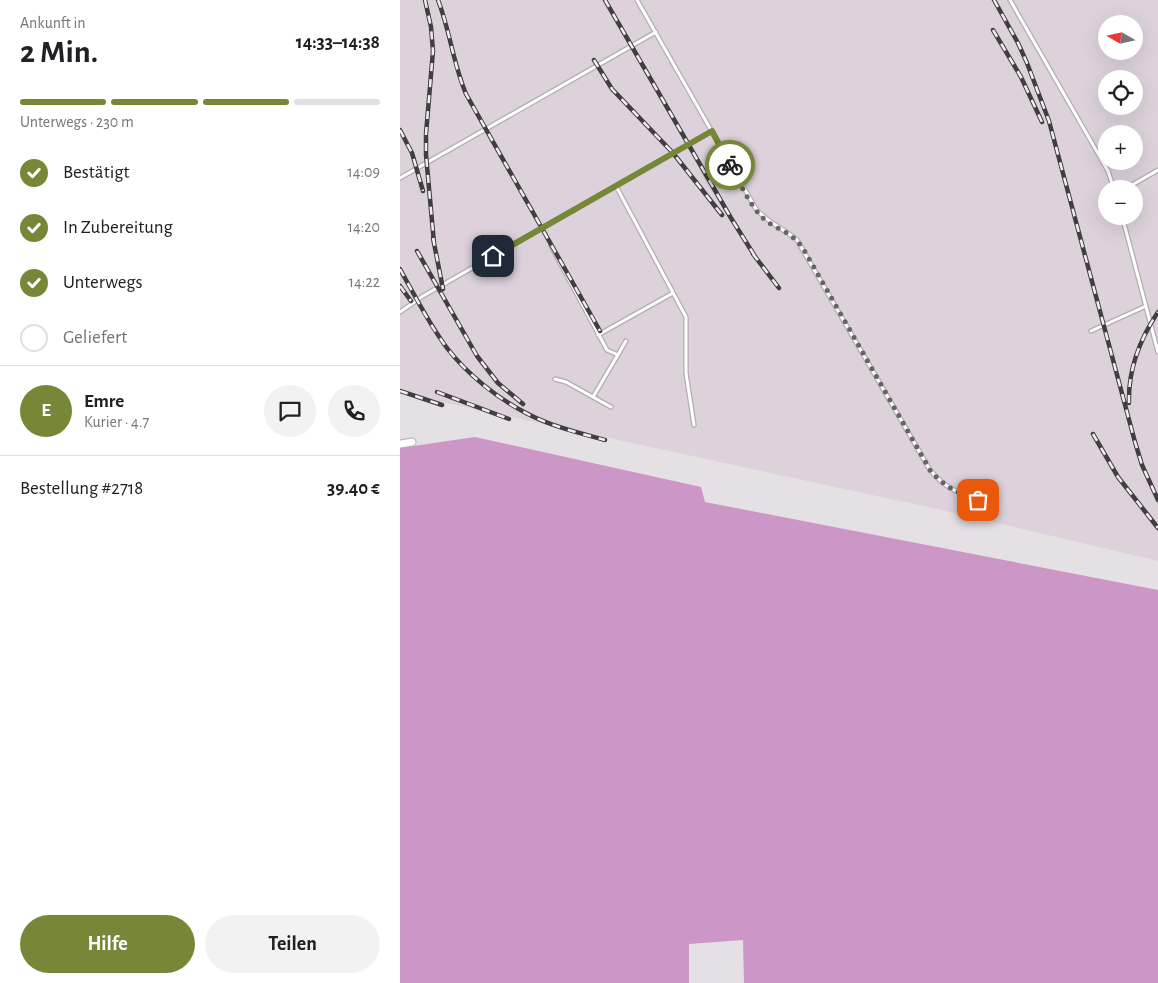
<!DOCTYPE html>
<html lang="de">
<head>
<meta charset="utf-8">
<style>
  body { margin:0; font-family:"Alegreya Sans",sans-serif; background:#f2f2f2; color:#202124; height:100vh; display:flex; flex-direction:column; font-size:19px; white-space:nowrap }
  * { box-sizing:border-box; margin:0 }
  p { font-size:16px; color:#757577 }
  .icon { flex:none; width:28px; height:28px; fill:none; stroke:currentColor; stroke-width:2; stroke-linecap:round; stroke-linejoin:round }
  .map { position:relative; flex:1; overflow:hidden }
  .sheet { display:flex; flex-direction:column; background:#fff; width:400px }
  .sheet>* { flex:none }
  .needle { width:32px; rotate:279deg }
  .fabs { position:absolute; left:698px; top:15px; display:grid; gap:10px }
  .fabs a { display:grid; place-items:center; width:45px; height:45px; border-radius:50%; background:#fff; box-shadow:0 5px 20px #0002; font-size:25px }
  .pin { position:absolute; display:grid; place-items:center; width:42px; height:42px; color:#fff; margin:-21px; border-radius:10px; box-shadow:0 2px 8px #0006 }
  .courier { position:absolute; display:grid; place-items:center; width:50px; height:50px; margin:-25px; border:4px solid #768737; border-radius:50%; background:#fff; color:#222; box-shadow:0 1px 6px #0007 }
  .summary em { font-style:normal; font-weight:700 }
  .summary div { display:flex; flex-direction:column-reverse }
  .summary { display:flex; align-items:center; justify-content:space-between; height:85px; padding:0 20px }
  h1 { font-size:32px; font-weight:700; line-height:38px }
  .bar { display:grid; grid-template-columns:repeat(4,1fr); gap:8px 5px; align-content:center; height:60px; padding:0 20px }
  .bar i { height:6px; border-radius:4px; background:#e0e0e0 }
  .bar .on { background:#768737 }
  .bar p { grid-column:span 4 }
  .line { display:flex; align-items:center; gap:12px; padding:0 20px; border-top:1px solid #e0e0e0 }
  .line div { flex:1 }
  .round { display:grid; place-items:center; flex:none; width:52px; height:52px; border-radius:26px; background:#f2f2f2 }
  ol { padding:0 20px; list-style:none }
  li { display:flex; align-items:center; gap:15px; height:55px }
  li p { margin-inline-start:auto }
  li .icon { padding:5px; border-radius:50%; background:#768737; color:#fff; stroke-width:4 }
  li:last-child { color:#757577 }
  li i { width:28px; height:28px; border:2px solid #e0e0e0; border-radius:50% }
  .primary-button { display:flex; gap:10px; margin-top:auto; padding:10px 20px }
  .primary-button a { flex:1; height:58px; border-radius:30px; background:#768737; color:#fff; font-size:20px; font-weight:700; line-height:58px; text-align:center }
  .primary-button a+a { background:#f2f2f2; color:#202124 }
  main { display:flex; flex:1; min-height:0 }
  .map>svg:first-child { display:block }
  .built { fill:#ddd2dc; fill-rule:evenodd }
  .forest { fill:#cc96c7 }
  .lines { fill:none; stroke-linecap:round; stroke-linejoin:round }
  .lane-casing { stroke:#b2adb1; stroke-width:5.5 }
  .street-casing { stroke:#b2adb1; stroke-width:9 }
  .lane { stroke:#fff; stroke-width:3 }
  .street { stroke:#fff; stroke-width:7 }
  .rail-casing { stroke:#403e40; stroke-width:4.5 }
  .rail { stroke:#f2edf1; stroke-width:2.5; stroke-dasharray:8; stroke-linecap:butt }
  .done { stroke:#676467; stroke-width:5; stroke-dasharray:0 9 }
  .route { stroke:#768737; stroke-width:6 }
</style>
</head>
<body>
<main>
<section class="sheet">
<div class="summary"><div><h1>2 Min.</h1><p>Ankunft in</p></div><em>14:33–14:38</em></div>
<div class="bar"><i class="on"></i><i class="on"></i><i class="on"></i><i></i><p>Unterwegs · 230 m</p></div>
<ol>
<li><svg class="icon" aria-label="check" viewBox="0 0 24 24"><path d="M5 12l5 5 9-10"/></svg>Bestätigt<p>14:09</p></li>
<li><svg class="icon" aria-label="check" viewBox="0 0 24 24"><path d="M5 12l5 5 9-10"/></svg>In Zubereitung<p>14:20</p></li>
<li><svg class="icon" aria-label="check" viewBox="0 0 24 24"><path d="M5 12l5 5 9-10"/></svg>Unterwegs<p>14:22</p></li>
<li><i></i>Geliefert</li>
</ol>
<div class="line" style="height:90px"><b class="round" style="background:#768737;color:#fff">E</b><div><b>Emre</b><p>Kurier · 4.7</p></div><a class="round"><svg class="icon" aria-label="chat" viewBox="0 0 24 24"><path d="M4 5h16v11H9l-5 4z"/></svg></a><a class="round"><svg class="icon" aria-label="phone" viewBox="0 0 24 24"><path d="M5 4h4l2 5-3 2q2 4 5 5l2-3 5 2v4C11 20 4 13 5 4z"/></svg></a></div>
<div class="line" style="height:65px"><div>Bestellung #2718</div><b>39.40 €</b></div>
<div class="primary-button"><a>Hilfe</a><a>Teilen</a></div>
</section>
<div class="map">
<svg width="758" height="983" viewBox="0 0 758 983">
  <rect width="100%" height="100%" fill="#e5e0e4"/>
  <path class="built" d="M0 0H758V561L542 510 0 393ZM706 24H734V51H706ZM706 79H734V106H706ZM706 134H734V161H706ZM706 189H734V216H706Z"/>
  <path class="forest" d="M75 437 301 487 305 502 758 590V983H344L343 940 289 944V983H0V448Z"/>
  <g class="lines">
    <g class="lane-casing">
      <path id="lane" d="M237 0 356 209C368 223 383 228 397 240L530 470C545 488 557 492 578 500
        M610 0 708 171 714 189
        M0 178 256 32
        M216 186 286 317V373L294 425
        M725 189 758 170
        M722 216 758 352
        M151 246 207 350 218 355
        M0 312 23 296 312 131
        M691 331 746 306
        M198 335 273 293
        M155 379 166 382 211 407
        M193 397 226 341"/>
    </g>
    <g class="street-casing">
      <path id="street" d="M0 444 12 442"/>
    </g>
    <use href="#lane" class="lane"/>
    <use href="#street" class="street"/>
    <g class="rail-casing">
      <path id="rail" d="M25 0 31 27 33 51 26 134V155L34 243
        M38 0C50 31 53 63 66 94L200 331
        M205 0 331 218 356 258
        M594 0 618 43 627 63 649 121 735 442 742 465 758 500
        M593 30 621 77 642 122
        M194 60 212 89 273 153 322 215
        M0 130 12 153 23 191
        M33 238 43 289
        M17 251 77 356 98 383 123 404
        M353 254 379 288
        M0 269C15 296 29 324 47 348 67 374 97 398 126 413 150 426 179 433 205 440
        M0 286 11 301
        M0 391 42 405
        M37 392 109 419
        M729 403C728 370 740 339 758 312
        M693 434 718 477 758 528"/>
    </g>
    <use href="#rail" class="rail"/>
  </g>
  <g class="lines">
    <path class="done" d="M330 165C340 182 349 205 364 219 379 232 390 229 404 250L530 470C545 488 557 492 578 500"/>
    <path class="route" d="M93 256 312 131 330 165"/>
  </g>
</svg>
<div class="fabs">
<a><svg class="needle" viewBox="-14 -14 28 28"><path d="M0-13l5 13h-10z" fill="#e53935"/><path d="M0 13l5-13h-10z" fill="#757577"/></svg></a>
<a><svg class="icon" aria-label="locate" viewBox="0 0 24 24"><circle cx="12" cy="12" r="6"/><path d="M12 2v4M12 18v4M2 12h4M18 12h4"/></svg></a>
<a>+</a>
<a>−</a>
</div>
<div class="pin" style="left:578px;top:500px;background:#ea580c"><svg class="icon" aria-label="bag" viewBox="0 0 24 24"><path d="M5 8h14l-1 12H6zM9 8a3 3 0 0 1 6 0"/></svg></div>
<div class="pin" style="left:93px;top:256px;background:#1f2937"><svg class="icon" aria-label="home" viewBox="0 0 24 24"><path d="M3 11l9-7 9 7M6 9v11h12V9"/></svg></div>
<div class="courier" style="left:330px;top:165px"><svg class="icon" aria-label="bike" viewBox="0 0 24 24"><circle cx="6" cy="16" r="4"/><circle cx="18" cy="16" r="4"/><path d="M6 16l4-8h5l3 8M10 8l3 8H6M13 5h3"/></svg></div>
</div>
</main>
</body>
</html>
